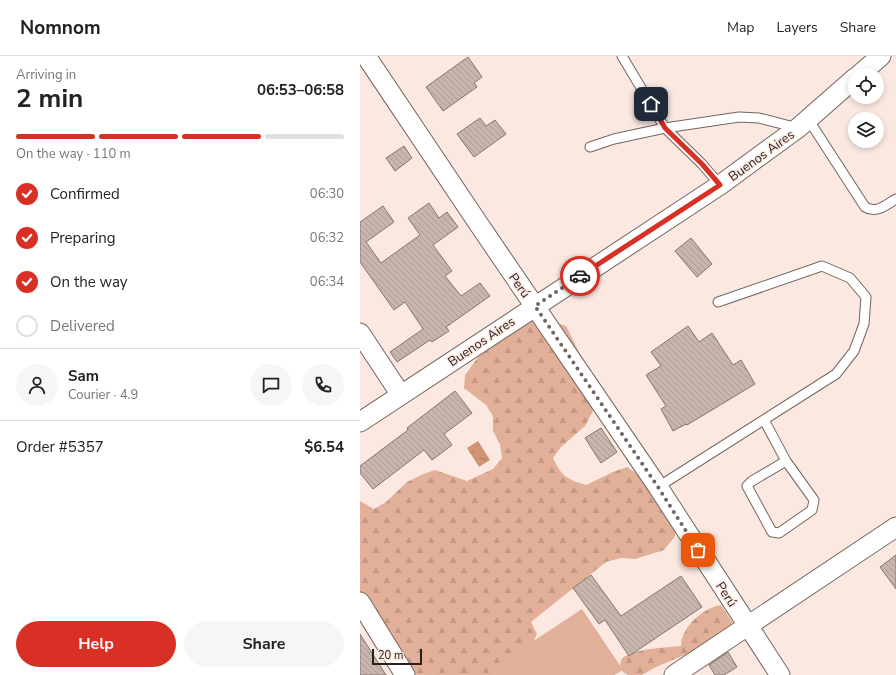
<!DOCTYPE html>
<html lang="en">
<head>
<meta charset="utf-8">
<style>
  body { margin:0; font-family:"Nunito Sans",sans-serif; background:#f6f6f6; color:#222; height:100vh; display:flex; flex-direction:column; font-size:15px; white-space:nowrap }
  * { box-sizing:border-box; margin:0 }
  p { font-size:13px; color:#767676 }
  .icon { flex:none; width:22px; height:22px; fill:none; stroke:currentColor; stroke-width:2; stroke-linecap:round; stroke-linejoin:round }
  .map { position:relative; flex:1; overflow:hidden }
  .drawer { display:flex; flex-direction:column; background:#fff; width:360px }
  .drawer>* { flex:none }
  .buttons { position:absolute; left:488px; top:12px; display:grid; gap:8px }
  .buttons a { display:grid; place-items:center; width:36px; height:36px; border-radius:50%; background:#fff; box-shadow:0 2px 6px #0003; font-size:20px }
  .scale { position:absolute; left:12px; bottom:10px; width:50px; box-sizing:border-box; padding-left:4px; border:2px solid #27211e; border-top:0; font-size:11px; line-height:14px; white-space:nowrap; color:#27211e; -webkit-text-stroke:3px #fbe9e1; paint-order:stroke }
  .pin { position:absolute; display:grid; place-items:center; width:34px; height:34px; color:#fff; margin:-17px; border-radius:8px; box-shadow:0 2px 6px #0006 }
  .courier { position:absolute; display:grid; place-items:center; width:40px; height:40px; margin:-20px; border:3px solid #d93025; border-radius:50%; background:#fff; color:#222; box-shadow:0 1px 5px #0007 }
  .summary em { font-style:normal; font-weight:700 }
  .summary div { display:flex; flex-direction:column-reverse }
  .summary { display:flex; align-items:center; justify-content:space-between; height:68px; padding:0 16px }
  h1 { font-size:26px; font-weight:700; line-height:30px }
  .bar { display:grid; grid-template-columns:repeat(4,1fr); gap:6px 4px; align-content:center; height:48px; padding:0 16px }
  .bar i { height:5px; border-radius:3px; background:#e0e0e0 }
  .bar .selected { background:#d93025 }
  .bar p { grid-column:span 4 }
  .line { display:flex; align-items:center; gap:10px; padding:0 16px; border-top:1px solid #e0e0e0 }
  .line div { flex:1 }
  .round { display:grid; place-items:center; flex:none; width:42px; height:42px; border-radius:21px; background:#f6f6f6 }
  ol { padding:0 16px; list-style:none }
  li { display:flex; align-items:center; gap:12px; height:44px }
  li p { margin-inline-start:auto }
  li .icon { padding:4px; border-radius:50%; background:#d93025; color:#fff; stroke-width:4 }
  li:last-child { color:#767676 }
  li i { width:22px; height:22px; border:2px solid #e0e0e0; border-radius:50% }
  .action { display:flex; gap:8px; margin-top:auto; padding:8px 16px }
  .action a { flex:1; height:46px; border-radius:24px; background:#d93025; color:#fff; font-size:16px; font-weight:700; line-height:46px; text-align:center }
  .action a+a { background:#f6f6f6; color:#222 }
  header { display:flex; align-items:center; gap:24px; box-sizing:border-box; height:56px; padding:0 20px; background:#fff; border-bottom:1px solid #e0e0e0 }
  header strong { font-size:19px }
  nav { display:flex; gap:22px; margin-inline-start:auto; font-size:14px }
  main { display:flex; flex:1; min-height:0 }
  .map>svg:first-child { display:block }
  .green { fill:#e2b099 }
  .forest { fill:url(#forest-firs) }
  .water { fill:url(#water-ripples) }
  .building { fill:url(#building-back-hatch); stroke:#84756d }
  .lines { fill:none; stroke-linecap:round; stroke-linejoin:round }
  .service-casing { stroke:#74655e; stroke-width:11 }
  .minor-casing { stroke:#74655e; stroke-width:21 }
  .service { stroke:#fff; stroke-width:9 }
  .minor { stroke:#fff; stroke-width:19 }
  .done { stroke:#716762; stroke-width:4; stroke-dasharray:0 7.2 }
  .route { stroke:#d93025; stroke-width:5 }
  .labels { text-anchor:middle; stroke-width:3; stroke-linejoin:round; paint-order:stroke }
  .street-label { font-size:13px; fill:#27211e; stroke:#fbe9e1 }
</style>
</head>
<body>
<header>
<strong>Nomnom</strong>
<nav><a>Map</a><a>Layers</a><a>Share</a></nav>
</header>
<main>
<section class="drawer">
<div class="summary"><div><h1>2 min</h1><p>Arriving in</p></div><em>06:53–06:58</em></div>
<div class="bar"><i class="selected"></i><i class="selected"></i><i class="selected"></i><i></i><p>On the way · 110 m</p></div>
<ol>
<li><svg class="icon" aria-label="check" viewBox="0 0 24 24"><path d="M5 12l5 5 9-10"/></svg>Confirmed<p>06:30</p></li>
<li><svg class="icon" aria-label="check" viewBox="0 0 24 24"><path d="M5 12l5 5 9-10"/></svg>Preparing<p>06:32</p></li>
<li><svg class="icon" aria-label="check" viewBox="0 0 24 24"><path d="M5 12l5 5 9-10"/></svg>On the way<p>06:34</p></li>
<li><i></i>Delivered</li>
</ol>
<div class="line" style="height:72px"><a class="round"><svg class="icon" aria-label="person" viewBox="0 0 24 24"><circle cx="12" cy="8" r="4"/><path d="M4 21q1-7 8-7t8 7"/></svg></a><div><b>Sam</b><p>Courier · 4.9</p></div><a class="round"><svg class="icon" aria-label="chat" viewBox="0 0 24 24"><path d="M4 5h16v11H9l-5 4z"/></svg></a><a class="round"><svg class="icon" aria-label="phone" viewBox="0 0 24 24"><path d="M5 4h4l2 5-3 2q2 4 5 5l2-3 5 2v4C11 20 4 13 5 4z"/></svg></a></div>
<div class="line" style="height:52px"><div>Order #5357</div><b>$6.54</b></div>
<div class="action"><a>Help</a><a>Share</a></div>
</section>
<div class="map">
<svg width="536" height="619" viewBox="0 0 536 619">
  <defs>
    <pattern id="forest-firs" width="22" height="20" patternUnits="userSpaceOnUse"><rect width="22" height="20" fill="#e2b099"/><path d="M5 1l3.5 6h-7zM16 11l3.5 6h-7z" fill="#c29783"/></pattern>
    <pattern id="water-ripples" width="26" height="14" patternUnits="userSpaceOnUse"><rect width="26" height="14" fill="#d19376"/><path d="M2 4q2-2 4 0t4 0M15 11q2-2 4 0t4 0" fill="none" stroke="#aa7860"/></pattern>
    <pattern id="building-back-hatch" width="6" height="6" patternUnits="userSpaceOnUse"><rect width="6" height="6" fill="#c7b6ae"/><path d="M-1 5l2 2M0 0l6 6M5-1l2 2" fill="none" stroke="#ab9c95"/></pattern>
  </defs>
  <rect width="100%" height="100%" fill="#fbe9e1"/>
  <path class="green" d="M222 553 263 614 254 619H122Z"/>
  <path class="forest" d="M192 265 206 270 235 328 236 342 232 357 225 370 201 391 193 402C202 421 207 423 226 429L253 416 267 411 279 419 317 466 315 480 304 494 275 503 261 502 246 506 171 566 177 578 171 591 159 601 146 605 137 619H39L0 557V445L14 453 26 446 47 426 61 419 75 414 107 425 133 413 142 402 140 388 133 375V360L126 349 104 332 105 319 144 266Z
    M361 549 374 569 339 593 296 611 282 619H268L263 616 260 609 262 602C278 592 302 592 321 590 321 587 321 583 323 580 328 566 346 551 361 549Z"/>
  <path class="water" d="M118 385 130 404 119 411 107 392Z"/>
  <path class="building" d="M108 1 122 21 114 27 117 31 83 55 66 31Z
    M120 62 126 70 135 64 146 78 114 101 97 78Z
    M44 90 52 102 35 115 26 102Z
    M69 147 79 162 87 156 98 171 73 189 92 215 85 220 101 240 120 227 130 240 86 271 89 275 72 286 70 284 37 306 30 296 63 273 45 246 34 254 0 206V166L23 150 34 166 6 186 21 207 60 179 48 162Z
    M331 182 352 208 337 221 315 195Z
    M328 270 339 286 352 277 373 309 381 304 395 328 327 369 326 368 313 375 301 353 306 350 286 319 301 310 291 296Z
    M95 335 112 357 84 378 92 389 72 404 64 394 13 433 0 417V410L48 374 47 372Z
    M241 372 257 396 241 407 225 382Z
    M536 499V533L520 511Z
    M231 519 261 560 321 520 342 551 269 600 245 564 239 568 213 532Z
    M0 578 26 619H0Z
    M368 596 377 611 364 619H355L349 609Z"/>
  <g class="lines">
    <g class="service-casing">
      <path id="service" d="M262 0 305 72 342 108 360 129
        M448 63 505 151C516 158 526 149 536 143
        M230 91 254 83 305 72 379 61 399 62 438 72
        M404 364 426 405 454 444 452 454 419 477 412 476 387 430 392 425 426 405
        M298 431 476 318 494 295 504 268 506 241 490 222 462 210 358 246"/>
    </g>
    <g class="minor-casing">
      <path id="minor" d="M6 0 120 170 298 431 420 619
        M499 19 521 0
        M0 277 41 339
        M0 366 360 129 438 72 495 22
        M0 546 45 619
        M314 619 536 471"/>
    </g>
    <use href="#service" class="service"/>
    <use href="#minor" class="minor"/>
  </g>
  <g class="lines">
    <path class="done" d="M220 220 175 250 298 431 338 494"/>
    <path class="route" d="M220 220 360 129 342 108 305 72 291 48"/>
  </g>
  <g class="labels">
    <g class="street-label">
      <text transform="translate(401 99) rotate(-36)" y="5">Buenos Aires</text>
      <text transform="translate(160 229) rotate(55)" y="5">Perú</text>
      <text transform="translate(121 285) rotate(-34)" y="5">Buenos Aires</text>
      <text transform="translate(367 538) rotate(57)" y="5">Perú</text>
    </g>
  </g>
</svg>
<div class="buttons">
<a><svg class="icon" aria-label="locate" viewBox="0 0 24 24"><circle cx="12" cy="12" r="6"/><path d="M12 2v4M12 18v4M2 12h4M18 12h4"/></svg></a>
<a><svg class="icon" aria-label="layers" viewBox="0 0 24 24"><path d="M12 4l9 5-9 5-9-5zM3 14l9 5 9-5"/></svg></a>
</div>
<div class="scale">20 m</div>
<div class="pin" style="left:338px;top:494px;background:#ea580c"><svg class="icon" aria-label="bag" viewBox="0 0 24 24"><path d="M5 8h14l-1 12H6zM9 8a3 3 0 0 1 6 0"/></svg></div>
<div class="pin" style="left:291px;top:48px;background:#1f2937"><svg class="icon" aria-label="home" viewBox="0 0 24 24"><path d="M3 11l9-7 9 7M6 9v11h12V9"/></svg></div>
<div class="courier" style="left:220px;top:220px"><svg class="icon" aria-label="car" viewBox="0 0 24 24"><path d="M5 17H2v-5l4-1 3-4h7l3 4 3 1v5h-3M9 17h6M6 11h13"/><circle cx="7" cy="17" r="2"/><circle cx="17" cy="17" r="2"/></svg></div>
</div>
</main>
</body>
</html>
